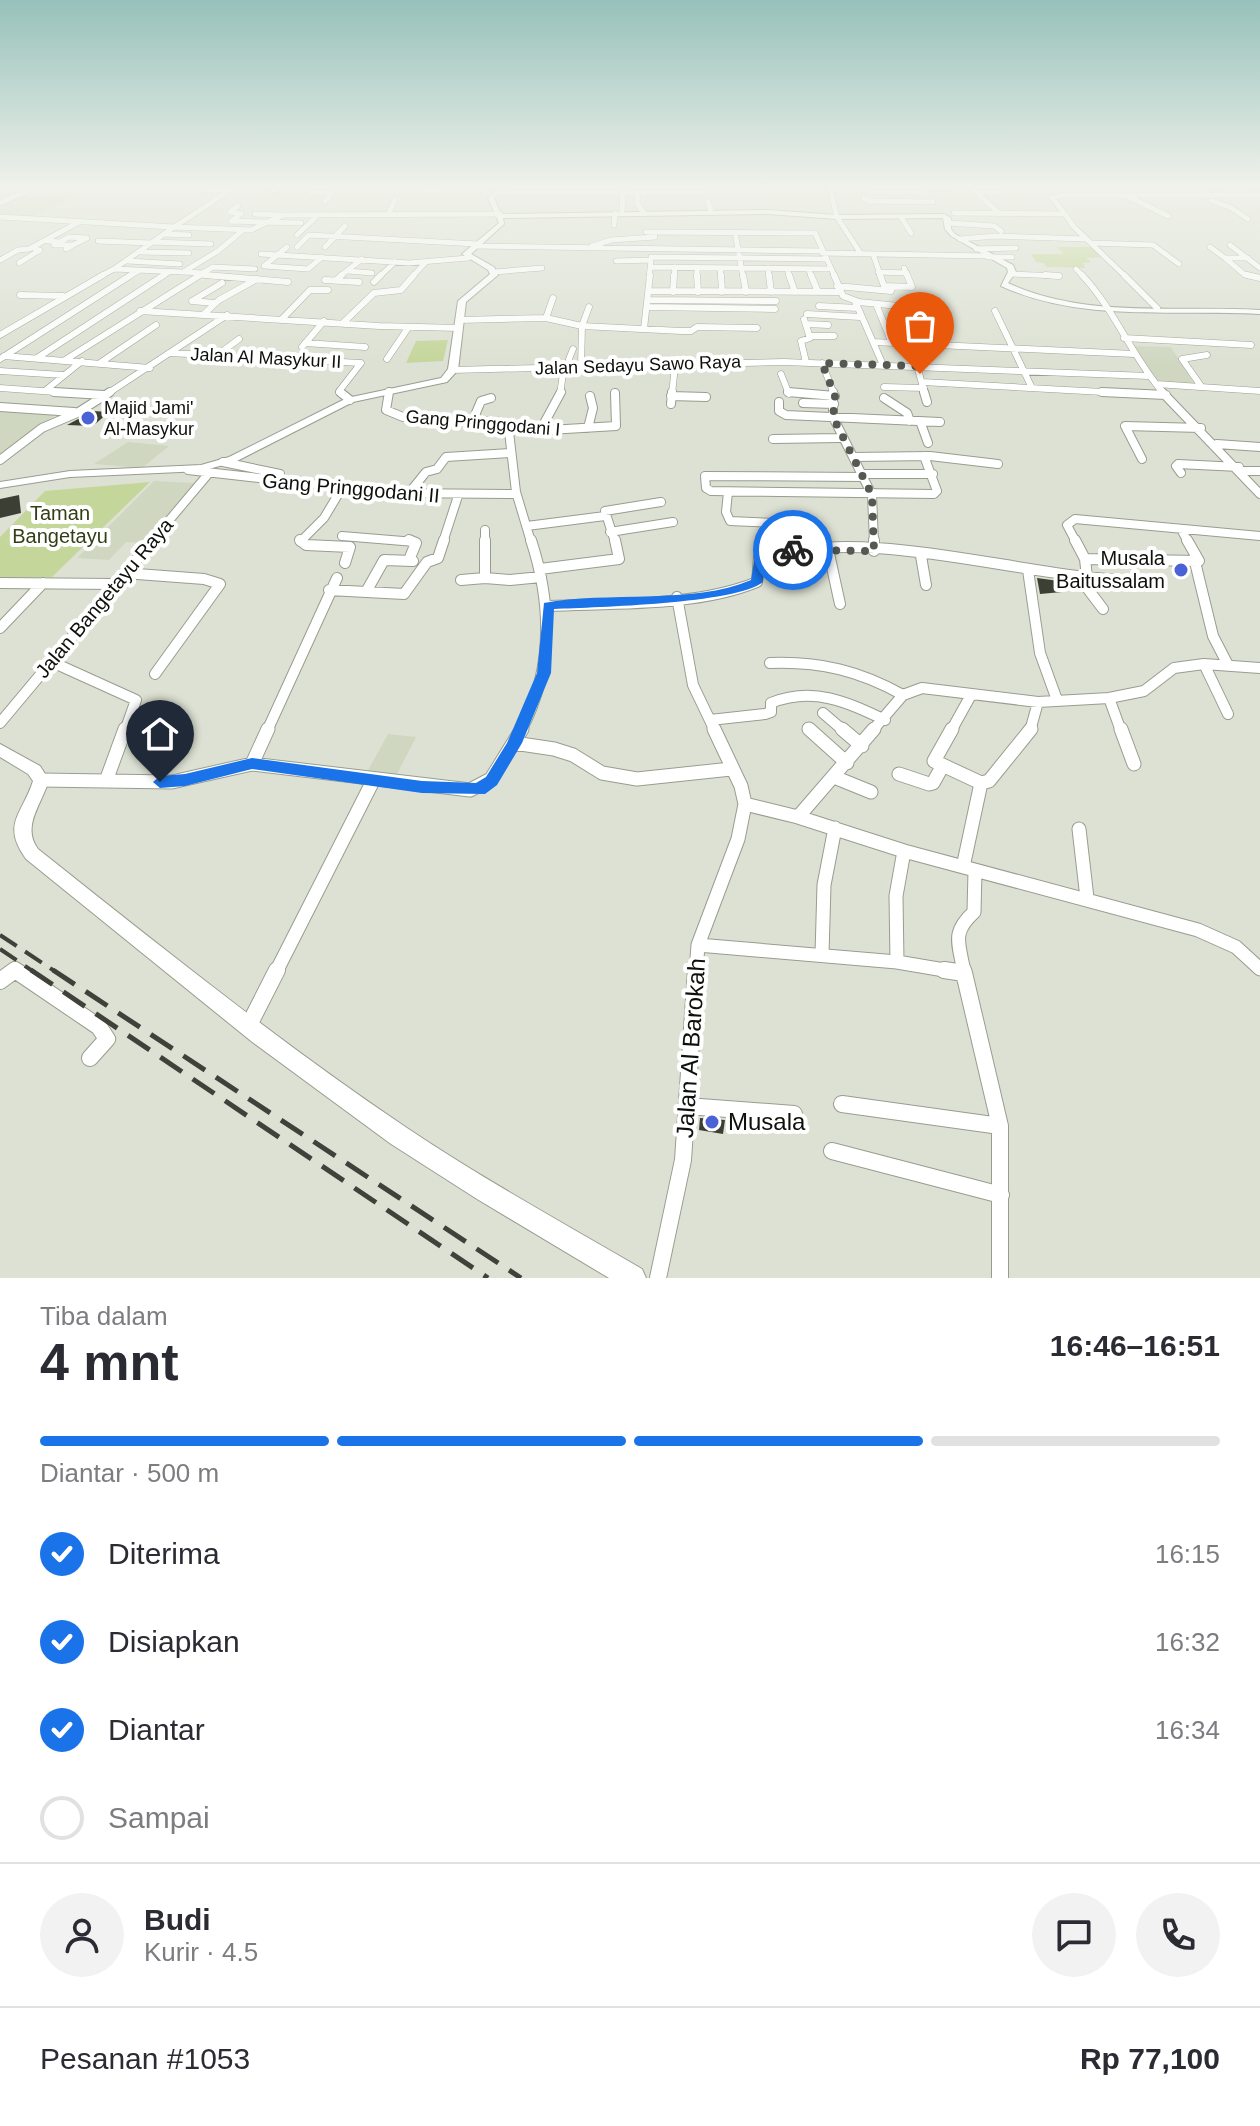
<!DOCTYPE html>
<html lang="id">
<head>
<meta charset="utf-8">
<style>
  body { margin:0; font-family:Arial,sans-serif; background:#f2f2f3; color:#2b2b33; height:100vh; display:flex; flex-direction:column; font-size:30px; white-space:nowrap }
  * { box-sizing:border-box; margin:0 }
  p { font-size:26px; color:#7c7c81 }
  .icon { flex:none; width:44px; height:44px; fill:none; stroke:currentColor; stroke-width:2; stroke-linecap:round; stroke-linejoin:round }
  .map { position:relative; height:1278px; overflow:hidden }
  .details { display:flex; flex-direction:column; background:#fff; flex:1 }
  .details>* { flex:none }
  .pin { position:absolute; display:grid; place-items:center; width:68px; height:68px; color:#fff; margin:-82px -34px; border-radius:50% 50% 50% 0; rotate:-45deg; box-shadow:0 0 8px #0007 }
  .pin .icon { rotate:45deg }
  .courier { position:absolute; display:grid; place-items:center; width:80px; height:80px; margin:-40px; border:6px solid #1a73e8; border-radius:50%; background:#fff; color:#222; box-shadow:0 2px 10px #0007 }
  .headline em { font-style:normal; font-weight:700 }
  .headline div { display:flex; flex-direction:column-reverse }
  .headline { display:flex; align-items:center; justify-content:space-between; height:136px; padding:0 40px }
  h1 { font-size:52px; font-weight:700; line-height:60px }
  .bar { display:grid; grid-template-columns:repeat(4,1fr); gap:12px 8px; align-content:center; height:96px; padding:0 40px }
  .bar i { height:10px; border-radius:6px; background:#e1e1e2 }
  .bar .selected { background:#1a73e8 }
  .bar p { grid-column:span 4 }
  .line { display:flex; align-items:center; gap:20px; padding:0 40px; border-top:2px solid #e1e1e2 }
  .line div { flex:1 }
  .round { display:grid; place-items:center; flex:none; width:84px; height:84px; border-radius:42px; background:#f2f2f3 }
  ol { padding:0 40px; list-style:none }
  li { display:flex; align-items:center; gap:24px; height:88px }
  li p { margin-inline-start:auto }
  li .icon { padding:8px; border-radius:50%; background:#1a73e8; color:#fff; stroke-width:4 }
  li:last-child { color:#7c7c81 }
  li i { width:44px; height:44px; border:4px solid #e1e1e2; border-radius:50% }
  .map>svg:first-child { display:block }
  .built { fill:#d0d7c1 }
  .green { fill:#c5d69b }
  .building { fill:#3c4034 }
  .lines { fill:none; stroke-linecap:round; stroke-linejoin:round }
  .street-far5-casing { stroke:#989d8f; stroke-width:6 }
  .street-far4-casing { stroke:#989d8f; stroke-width:7 }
  .street-far3-casing { stroke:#989d8f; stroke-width:10 }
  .street-far2-casing { stroke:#989d8f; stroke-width:12 }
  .street-far1-casing { stroke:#989d8f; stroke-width:15 }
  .street-casing { stroke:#989d8f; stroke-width:18 }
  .secondary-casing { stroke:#989d8f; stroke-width:2 }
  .street-far5 { stroke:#fff; stroke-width:5 }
  .street-far4 { stroke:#fff; stroke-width:6 }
  .street-far3 { stroke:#fff; stroke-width:8 }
  .street-far2 { stroke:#fff; stroke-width:10 }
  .street-far1 { stroke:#fff; stroke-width:13 }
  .street { stroke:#fff; stroke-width:16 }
  .secondary { fill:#fff; fill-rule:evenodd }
  .rail-far1 { stroke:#3f413a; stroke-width:4; stroke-dasharray:20 10; stroke-linecap:butt }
  .rail { stroke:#3f413a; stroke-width:5; stroke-dasharray:26 13; stroke-linecap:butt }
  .route { fill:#1a73e8 }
  .done { stroke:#565951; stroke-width:8; stroke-dasharray:0 14.4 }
  .poi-dot { fill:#4b62d6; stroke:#fff; stroke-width:3 }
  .labels { text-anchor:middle; stroke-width:8; stroke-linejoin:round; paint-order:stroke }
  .far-street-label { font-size:18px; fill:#0e100b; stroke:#fff }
  .far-poi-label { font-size:18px; fill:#0e100b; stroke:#fff; text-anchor:start }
  .street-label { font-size:20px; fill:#0e100b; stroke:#fff }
  .park-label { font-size:20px; fill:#343e16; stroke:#fff }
  .poi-label { font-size:20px; fill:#0e100b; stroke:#fff; text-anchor:end }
  .near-street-label { font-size:24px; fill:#0e100b; stroke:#fff }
  .near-poi-label { font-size:24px; fill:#0e100b; stroke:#fff; text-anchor:start }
</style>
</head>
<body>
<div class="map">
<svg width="1260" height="1278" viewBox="0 0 1260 1278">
  <rect width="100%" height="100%" fill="#dde1d3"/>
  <path class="built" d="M20 196 74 198 34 216 0 215V204Z
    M1132 346 1171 347 1195 385 1156 382Z
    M0 409 57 414 0 458Z
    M128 442 169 446 142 468 94 464Z
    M154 481 196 483 146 543 126 542 109 560 77 558Z
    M388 734 416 737 395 778 366 774Z"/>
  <path class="green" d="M1057 247H1093L1102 257 1086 258 1091 262 1083 263 1085 268 1047 267 1043 263 1036 262 1031 254H1064Z
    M448 340 443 361 406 363 416 341Z
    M150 482 52 577 0 578V537L45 491Z"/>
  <path class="building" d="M93 411 109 412 93 426 67 425Z
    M19 495 21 513 0 518V499Z
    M1037 578 1059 581 1062 592 1040 594Z
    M700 1118 725 1120 723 1134 699 1130Z"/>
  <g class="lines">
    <g class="street-far5-casing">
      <path id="street-far5" d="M77 185H197
        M425 185 423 191H439
        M829 185 837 217 861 254
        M968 185 999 213
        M829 186H854
        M865 186 870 192H925
        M922 187 950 188
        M1250 187 1260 186
        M203 190H232
        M274 190 280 185
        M253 191 259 185
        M309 192H329
        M498 192H707
        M638 192 637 203 644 213
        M977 192H1002
        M1127 196 1168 216
        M1210 196 1198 188 1229 185
        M864 198 869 201 933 202
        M325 201 337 185
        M708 201 711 212
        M1212 201 1230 207 1248 219
        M0 203 40 185
        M622 213 623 187
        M954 213 1065 214 1052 198 1061 195H1260
        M255 214 281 215
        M1065 214 1074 227 1126 277
        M388 215 395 200
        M0 217 174 227 114 269 204 273
        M901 217 911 233
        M231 221 301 223
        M231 221 241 214 230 212 238 206
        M949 223 994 226 1001 231
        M614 225 615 213
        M174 227 251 230 283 215 500 214
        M174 227 238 185
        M646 232 815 233 835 277
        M735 232 743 277
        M164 234 189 235
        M297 235 318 215
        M960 239 996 236 1086 239
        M48 241 60 242 54 245H73L66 249
        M98 241 151 243
        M60 242 69 237 87 238 73 245
        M153 242 211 244
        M1091 243 1153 245 1179 264
        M1230 245 1260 268
        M474 246 821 251
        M592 246 611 240 655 237
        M287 247 264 266 308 269 322 257
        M297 247 309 235 477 244
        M325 247 345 226
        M1210 247 1225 258H1248
        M976 249 1016 248
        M140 252 189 253
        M822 253 987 256
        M261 254 409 263 468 258
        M873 254 881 277
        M651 257 824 259
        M988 257H1012
        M1225 258 1245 275 1257 277
        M0 260 18 250 29 249 79 222
        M128 261 180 264
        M616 261 651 260
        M19 263 40 250 35 249
        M651 267 828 269
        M697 268V277
        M720 268 721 277
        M768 268 769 277
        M904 268 908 277
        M787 269 790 277
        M808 269 812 277
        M1076 269 1084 277
        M185 271 218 251 243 230
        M348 271 372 273
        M494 272 542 268
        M878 272 907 273
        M1010 274 1059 276
        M201 275 231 277
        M99 277 114 269
        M128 277 140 270
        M161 277 169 272
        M196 277 213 267 255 269
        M339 277 362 259
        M379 277 395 262
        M412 277 425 263
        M649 277 651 261
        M674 277 675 267"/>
    </g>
    <g class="street-far4-casing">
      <path id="street-far4" d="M206 275 288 282
        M697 275 698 292
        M721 275 722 292
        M743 275 746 292
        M769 275 771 292
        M789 275 795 292
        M811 275 818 292
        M834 275 843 296 859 302 938 310
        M880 275 884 286 912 287 907 275
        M1045 275 1059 276
        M1082 275C1115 310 1132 357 1164 394
        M1124 275 1157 308
        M1247 275 1260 278
        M325 280 359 282
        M336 280 342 275
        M374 282 381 275
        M837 286 891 291
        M649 291 839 292
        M673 292 674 275
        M20 295 63 296
        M649 300 776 301
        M855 301 883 365
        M214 303 192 301 222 283
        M876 304 892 343
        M819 306 858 308
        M648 307 775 309
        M919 309 938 345
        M140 311 379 326 459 328
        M995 311 1032 388
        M205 313 219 300 257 279
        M807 314 860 317
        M546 318 553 298
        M282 319 310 290H328
        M804 319 810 338 801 341 806 362
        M459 320 546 318 582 326 681 331H691L697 327 757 328
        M343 323 374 293 401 290 414 275
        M806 324 828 325
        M644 329 650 275
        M0 335 103 275
        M809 336H834
        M1124 338 1251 345
        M873 342 1134 354
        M305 343 365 347
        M302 347 324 321
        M169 353 361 363 340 390 341 394
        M4 356 150 368
        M216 356 239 339
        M37 358 164 275
        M0 359 131 275
        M387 359 408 328
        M569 359 573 349
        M65 360 200 275
        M100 363 156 325
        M822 363 834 394
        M917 366 925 394
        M581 367 582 326 589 307
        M453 370 784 362 1149 376
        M0 371 63 375
        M781 374 789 394
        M922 382 1140 394
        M1156 384 1260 391
        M1201 386 1182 359 1207 355
        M884 387 924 388
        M0 388 83 394
        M46 390 82 361
        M107 394 227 315
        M560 394 564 367
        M672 394 675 366"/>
    </g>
    <g class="street-far3-casing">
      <path id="street-far3" d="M54 392 104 395
        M340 392 350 400
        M389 392 386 410 403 417 501 422 549 430 616 426 615 393
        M788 392 835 396
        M833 392V417L872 495 874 542
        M924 392 927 402
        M1102 392 1166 395
        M1162 392 1260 494
        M671 396 706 397
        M884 398 907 413 910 421
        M779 402V411L786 415 940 422
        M803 403 834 404
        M671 404 672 392
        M0 407 74 412
        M473 420 481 401 491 398
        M920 421 928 443
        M508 423 516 492 531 542
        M588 428 593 408 590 396
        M541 429 561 392
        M773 439 840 438
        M1217 444 1260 447
        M853 457 930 456 998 464
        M1142 459 1125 426 1201 428
        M0 460 42 428 77 413 110 392
        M223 462 280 474
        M188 470 393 493 516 494
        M1242 471H1260
        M1181 473 1176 466 1178 464 1239 467
        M863 474H933
        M864 477 705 476 706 488 711 491 934 494 937 491 924 456
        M728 492 726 512 730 521 775 523 791 542
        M409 493 426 472 437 469 446 457 510 453
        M527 526 605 516
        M485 530V542
        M1182 531 1188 542
        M610 532 673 522
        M342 536 415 542
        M151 542 209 473
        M300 542 324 518 342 488
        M443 542 458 496
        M615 542 605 511 661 502
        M1076 542 1067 525 1075 519 1260 536"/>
    </g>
    <g class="street-far2-casing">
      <path id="street-far2" d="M300 540 306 545 350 547 345 563
        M485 540V578L510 580 541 577
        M789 540 798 550
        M874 540V551
        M828 549 840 604
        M921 556 926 585
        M1085 559 1199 561 1187 540
        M409 560 416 543 409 540
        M1195 562 1213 636 1228 665
        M540 569 619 559 615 540
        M1028 570 1040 653 1057 700
        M124 573 204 579 220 584 155 674
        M1078 576 1103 609
        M1087 577 1134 582
        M461 580 485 578
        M0 583 115 584
        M329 590 404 594 427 562 438 558 444 540
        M366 592 384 560 413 561
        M677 597 693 685 715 731
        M548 606C613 603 697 607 757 582L759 557C866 530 980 565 1087 577L1085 559 1075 540
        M0 628 43 583
        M52 662 136 700 125 731
        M770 663C820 661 860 671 903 695
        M1204 664 1228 714
        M1109 698 1121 731
        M823 713 844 731
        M710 720 765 714 771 712V703C813 686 847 702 885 720
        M0 723 153 540
        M808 728 811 731
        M267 731 337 578
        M521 731C553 670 552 604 531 540
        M872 731 903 695 922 688 1038 702 1109 698 1144 691 1174 668 1204 664 1260 668
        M951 731 971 695
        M1030 731 1038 702"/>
    </g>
    <g class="street-far1-casing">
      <path id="street-far1" d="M809 729 847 763
        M842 729 862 746
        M952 729 934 761 981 783 989 781 1031 729
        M1121 729 1134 764
        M514 743 554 749 573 755 602 773 637 779 731 769
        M252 764 268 729
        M899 774 929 784 933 783 942 767
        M834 777 871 792
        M41 780 172 782 252 764 470 790 491 779 522 729
        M106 781 125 729
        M745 804 798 817 904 851 1198 930 1236 947 1260 969
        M798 817 874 729
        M1079 829 1087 898
        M963 867 981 783
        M698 945 897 962 956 972
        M822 954 824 885 835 828
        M897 962 896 896 904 851
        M13 972H18
        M276 972 373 781
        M696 972 698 945 738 839 745 804 741 786 714 729
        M964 972C959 943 951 933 974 912L975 871"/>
    </g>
    <g class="street-casing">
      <path id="street" d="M944 970 964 973 963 970
        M964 973 1000 1126V1278
        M0 981 15 970 99 1027 107 1039 90 1058
        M248 1027 277 970
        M842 1104 1000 1126
        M687 1106 794 1114
        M832 1151 1001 1195
        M658 1278 683 1160 696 970"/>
    </g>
    <g class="secondary-casing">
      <path id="secondary" d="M503 185H510L494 198 501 214 768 210 837 215 944 214 951 218V229L955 234 1013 265 1016 272 1008 283C1086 319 1177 305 1260 310V314C1174 309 1081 323 1001 286L1008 272 1007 268 951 236 945 229 943 218 837 219 768 214 503 218 504 224 471 254 494 267 498 275 466 302 458 370 447 382 353 402 237 461 202 471 70 477 0 488V482L70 471 201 465 229 457 347 398 441 378 448 369 458 301 490 274 488 270 462 254 499 223 488 198Z
        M0 744 40 766 49 780C42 804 21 826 38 849 159 945 279 1042 407 1128 483 1179 563 1223 642 1269L646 1278H609L477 1199 391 1144 251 1041 26 859C1 824 22 815 33 781L28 774 0 757Z"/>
    </g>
    <use href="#street-far5" class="street-far5"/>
    <use href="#street-far4" class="street-far4"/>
    <use href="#street-far3" class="street-far3"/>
    <use href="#street-far2" class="street-far2"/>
    <use href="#street-far1" class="street-far1"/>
    <use href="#street" class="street"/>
    <use href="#secondary" class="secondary"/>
    <path class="rail-far1" d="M0 935 56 972
      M0 949 34 972"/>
    <path class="rail" d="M31 970 488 1278
      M53 970 521 1278"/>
  </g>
  <linearGradient id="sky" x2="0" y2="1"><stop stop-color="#96c1ba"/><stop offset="0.51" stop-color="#f0f2eb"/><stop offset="1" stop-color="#f0f2eb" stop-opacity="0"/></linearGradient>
  <rect width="1260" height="364" fill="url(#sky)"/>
  <path class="route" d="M793 547 799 550 797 553 765 560 763 582C735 604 596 607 554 609L551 673 522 743 497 785 485 794 422 793 252 769 185 786 160 788 153 782 160 776 185 774 252 758 422 781 476 783 486 777 507 743 537 673 544 603C606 591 693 605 751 580L755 555Z"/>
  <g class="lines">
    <path class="done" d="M793 550 874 551 872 495 833 417 835 396 822 363 917 366 920 374"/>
  </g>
  <g class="poi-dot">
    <circle cx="88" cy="418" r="8"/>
    <circle cx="1181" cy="570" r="8"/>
    <circle cx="712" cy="1122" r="8"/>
  </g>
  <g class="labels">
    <g class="far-street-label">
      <text transform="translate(266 358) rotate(3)" y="6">Jalan Al Masykur II</text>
      <text transform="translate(638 365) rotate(-2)" y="6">Jalan Sedayu Sawo Raya</text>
      <text transform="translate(483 423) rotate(5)" y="6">Gang Pringgodani I</text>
    </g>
    <g class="far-poi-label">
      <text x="104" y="414">Majid Jami'<tspan x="104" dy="21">Al-Masykur</tspan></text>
    </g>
    <g class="street-label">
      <text transform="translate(351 488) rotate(5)" y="7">Gang Pringgodani II</text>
      <text transform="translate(104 598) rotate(-50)" y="7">Jalan Bangetayu Raya</text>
    </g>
    <g class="park-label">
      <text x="60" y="520">Taman<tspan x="60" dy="23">Bangetayu</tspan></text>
    </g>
    <g class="poi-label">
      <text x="1165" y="565">Musala<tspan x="1165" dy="23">Baitussalam</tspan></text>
    </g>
    <g class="near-street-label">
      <text transform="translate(691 1048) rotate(-86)" y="8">Jalan Al Barokah</text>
    </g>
    <g class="near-poi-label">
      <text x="728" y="1130">Musala</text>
    </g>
  </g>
</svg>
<div class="pin" style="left:920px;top:374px;background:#ea580c"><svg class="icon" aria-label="bag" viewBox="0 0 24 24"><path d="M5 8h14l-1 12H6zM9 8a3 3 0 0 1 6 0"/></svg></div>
<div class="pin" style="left:160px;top:782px;background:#1f2937"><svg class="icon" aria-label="home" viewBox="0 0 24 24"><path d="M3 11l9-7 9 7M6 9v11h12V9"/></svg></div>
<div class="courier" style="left:793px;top:550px"><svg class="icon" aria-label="bike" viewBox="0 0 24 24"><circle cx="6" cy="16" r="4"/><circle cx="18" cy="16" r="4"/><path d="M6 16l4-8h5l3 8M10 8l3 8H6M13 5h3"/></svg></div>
</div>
<section class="details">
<div class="headline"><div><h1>4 mnt</h1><p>Tiba dalam</p></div><em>16:46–16:51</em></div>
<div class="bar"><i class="selected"></i><i class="selected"></i><i class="selected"></i><i></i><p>Diantar · 500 m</p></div>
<ol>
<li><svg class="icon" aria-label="check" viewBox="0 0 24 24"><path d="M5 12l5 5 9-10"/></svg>Diterima<p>16:15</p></li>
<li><svg class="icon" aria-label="check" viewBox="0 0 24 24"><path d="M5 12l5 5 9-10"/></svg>Disiapkan<p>16:32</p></li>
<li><svg class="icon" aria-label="check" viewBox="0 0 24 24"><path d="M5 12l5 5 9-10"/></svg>Diantar<p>16:34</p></li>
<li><i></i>Sampai</li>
</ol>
<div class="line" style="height:144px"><a class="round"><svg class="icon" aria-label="person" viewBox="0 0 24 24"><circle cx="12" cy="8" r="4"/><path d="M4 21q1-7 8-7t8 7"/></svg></a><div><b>Budi</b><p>Kurir · 4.5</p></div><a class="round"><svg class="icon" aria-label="chat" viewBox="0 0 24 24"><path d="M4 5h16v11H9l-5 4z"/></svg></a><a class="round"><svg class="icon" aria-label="phone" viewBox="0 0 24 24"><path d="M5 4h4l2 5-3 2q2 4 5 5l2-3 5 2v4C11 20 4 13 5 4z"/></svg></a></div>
<div class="line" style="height:104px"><div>Pesanan #1053</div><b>Rp 77,100</b></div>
</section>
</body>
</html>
